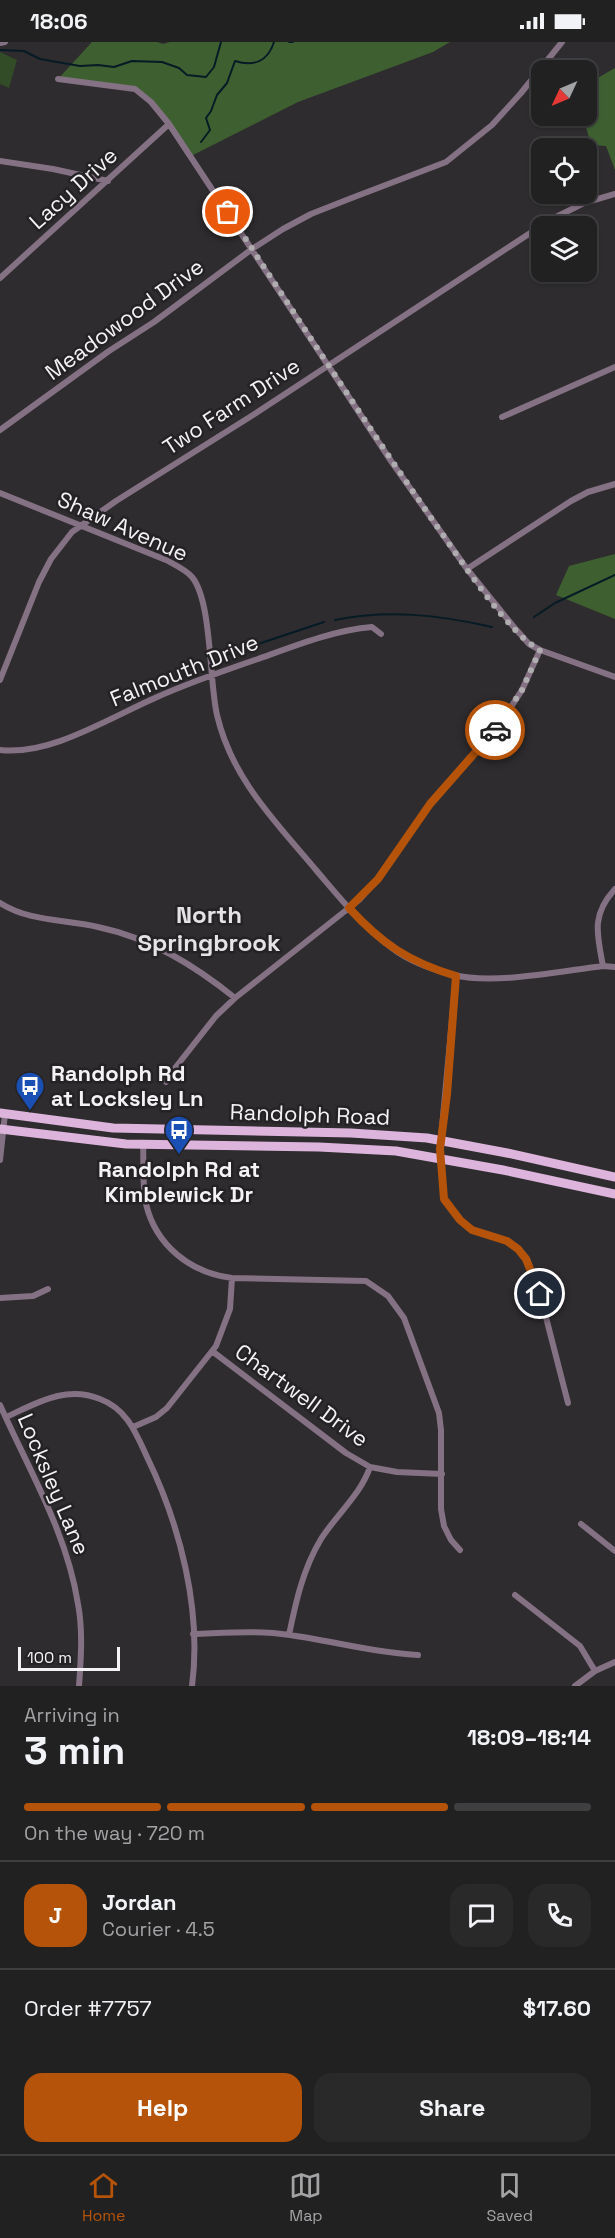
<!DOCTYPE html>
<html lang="en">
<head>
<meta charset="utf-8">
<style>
  body { margin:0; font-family:"Space Grotesk",sans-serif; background:#2a292a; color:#f1f3f6; height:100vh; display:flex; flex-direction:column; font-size:22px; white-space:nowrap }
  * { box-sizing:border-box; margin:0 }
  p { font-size:20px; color:#a2a3a5 }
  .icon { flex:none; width:33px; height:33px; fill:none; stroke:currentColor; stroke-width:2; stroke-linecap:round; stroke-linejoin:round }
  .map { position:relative; height:1644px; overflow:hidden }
  .panel { display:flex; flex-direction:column; background:#222122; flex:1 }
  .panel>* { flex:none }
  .needle { width:39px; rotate:226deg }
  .fabs { position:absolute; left:531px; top:18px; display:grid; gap:12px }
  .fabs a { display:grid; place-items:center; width:66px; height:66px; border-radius:12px; background:#222122; box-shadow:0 2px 4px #0004,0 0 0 2px #3f3e40; font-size:30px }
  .scale { position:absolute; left:18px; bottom:15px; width:102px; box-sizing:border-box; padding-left:6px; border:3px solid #f4f2f4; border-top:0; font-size:16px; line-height:21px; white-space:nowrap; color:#f4f2f4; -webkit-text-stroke:4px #242224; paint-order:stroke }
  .pin { position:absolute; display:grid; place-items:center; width:51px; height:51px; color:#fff; margin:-26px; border:3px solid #fff; border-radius:50%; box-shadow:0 2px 6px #0007 }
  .courier { position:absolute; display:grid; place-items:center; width:60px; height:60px; margin:-30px; border:4px solid #b45309; border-radius:50%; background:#fff; color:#222; box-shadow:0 2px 8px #0007 }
  .overview em { font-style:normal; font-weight:700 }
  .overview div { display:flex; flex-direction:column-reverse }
  .overview { display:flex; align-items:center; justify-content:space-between; height:102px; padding:0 24px }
  h1 { font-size:39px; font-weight:700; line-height:45px }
  .bar { display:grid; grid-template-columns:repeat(4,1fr); gap:9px 6px; align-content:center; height:72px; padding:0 24px }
  .bar i { height:8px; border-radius:4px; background:#3f3e40 }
  .bar .selected { background:#b45309 }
  .bar p { grid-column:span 4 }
  .line { display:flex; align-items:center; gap:15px; padding:0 24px; border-top:2px solid #3f3e40 }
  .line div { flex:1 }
  .round { display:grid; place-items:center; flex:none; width:63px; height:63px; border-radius:18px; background:#2a292a }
  .cta { display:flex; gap:12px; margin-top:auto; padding:12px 24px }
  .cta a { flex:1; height:69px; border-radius:18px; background:#b45309; color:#fff; font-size:24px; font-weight:700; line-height:69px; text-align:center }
  .cta a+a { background:#2a292a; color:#f1f3f6 }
  .status { display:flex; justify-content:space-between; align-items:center; height:42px; padding:0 30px; background:#222122; direction:ltr }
  .status svg { height:16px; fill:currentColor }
  .menu { display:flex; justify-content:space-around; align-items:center; height:84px; border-top:2px solid #3f3e40; background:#222122; font-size:16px; color:#a2a3a5 }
  .menu a { display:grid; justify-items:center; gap:3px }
  .menu .selected { color:#b45309 }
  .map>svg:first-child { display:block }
  .green { fill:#314c26 }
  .forest { fill:#3e6031 }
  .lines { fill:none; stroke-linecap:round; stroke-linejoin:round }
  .stream { stroke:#061b25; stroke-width:2 }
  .minor { stroke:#857184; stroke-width:6 }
  .primary { stroke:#ddb5dc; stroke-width:9 }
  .done { stroke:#afadaf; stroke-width:6; stroke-dasharray:0 10.8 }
  .route { stroke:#b45309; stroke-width:8 }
  .labels { text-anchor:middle; stroke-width:5; stroke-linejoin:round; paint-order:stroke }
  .street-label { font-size:22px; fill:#f4f2f4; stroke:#242224 }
  .poi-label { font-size:22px; font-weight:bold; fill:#f4f2f4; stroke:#242224; text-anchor:start }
  .neighbourhood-label { font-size:24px; font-weight:bold; fill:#e5e3e5; stroke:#242224 }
</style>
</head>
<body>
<div class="status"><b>18:06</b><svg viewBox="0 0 49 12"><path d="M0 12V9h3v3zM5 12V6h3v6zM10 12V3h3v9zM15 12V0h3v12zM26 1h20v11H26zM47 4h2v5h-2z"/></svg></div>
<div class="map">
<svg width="615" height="1644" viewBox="0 0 615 1644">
  <rect width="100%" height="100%" fill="#2e2c2e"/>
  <path class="green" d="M0 10 17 18 9 46 0 42Z"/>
  <path class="forest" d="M92 0H157L163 2 170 0H450L433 10 298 60 191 114 169 82 135 47 58 37Z
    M615 26V128L606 104 591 103 583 74H586L587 42Z
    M615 512V577L556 553 569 524Z"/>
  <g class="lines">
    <path class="stream" d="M289 0H293
      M0 8 24 9 40 17 80 24 98 23 114 25 132 19 162 20 179 26 187 33 206 35 214 25 221 0
      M201 100 210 88 206 76 211 69 217 53 227 41 235 19C254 25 268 19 274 0
      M534 575 555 561 615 533
      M335 578C388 567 439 573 492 585
      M219 615 324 580"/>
    <path class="minor" d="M0 1 5 0
      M58 37 135 47 151 60 169 82 391 419 467 527 513 584 529 602 540 608 615 635
      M0 119 53 127 108 139
      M0 236 169 82
      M502 375 615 325
      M0 388 109 309 154 280 252 207 283 187 311 172 349 157 446 120 492 83 521 51 562 0
      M0 451 166 518C175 523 185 527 192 535 212 559 209 639 217 673 232 737 275 779 316 828 340 856 362 884 392 906 409 919 434 928 454 933 494 943 561 929 603 924L615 925
      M467 527 571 459 588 450 615 442
      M0 638 39 540 51 517 72 490 116 459 253 373 550 178 584 161 615 152
      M0 708C50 714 109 676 155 656 188 641 223 629 258 617 294 604 334 588 372 585L381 592
      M0 861C30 880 64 877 98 885 150 896 194 923 235 956
      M603 924C597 892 591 873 615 847
      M456 934 440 1107 444 1157 460 1178 472 1188 507 1199 518 1207 527 1217 540 1252 568 1361
      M166 1040 168 1035 216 974 235 956 359 858 378 837 430 762 498 685 522 648 540 608
      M143 1101C144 1121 142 1143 146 1162 156 1204 191 1231 232 1236L366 1239 388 1254 404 1276 439 1371 441 1388V1467L444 1484 451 1498 460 1508
      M0 1118 5 1072
      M0 1256 33 1254 48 1247
      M212 1309 346 1411 370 1425 397 1430 442 1432
      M0 1363C29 1428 67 1491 78 1562 83 1588 81 1617 79 1644
      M6 1375C37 1361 66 1343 100 1357 127 1367 136 1391 147 1415 180 1483 202 1568 192 1644
      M133 1385 156 1375 167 1366 216 1304 230 1267 232 1236
      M581 1482 615 1509
      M515 1553 580 1604 595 1629
      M193 1592C225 1591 258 1588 290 1593 333 1599 375 1611 418 1613
      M289 1593C296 1559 303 1527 321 1497 337 1472 361 1452 370 1425
      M575 1644 595 1629 615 1620"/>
    <path class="primary" d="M0 1071 113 1086 351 1091 427 1096 507 1111 615 1135
      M0 1087 126 1102 319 1105 396 1109 503 1128 615 1152"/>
  </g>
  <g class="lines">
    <path class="done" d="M228 170C299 278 369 387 443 493 464 523 510 593 540 608L522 648 495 688"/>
    <path class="route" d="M495 688 430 762 378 837 349 866C382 902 409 920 456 934L447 1052 440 1107 444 1157 460 1178 472 1188 507 1199 518 1207 526 1217 540 1252"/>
  </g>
  <defs>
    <g id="bus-pin" transform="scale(1.5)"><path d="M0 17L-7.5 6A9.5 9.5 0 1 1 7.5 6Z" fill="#1a4fb4" stroke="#242224"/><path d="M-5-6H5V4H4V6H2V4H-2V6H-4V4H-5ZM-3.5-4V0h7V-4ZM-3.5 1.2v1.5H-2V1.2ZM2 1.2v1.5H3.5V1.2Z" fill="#fff"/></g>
  </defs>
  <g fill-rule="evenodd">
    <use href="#bus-pin" x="30" y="1044"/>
    <use href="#bus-pin" x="179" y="1088"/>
  </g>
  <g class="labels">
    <g class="street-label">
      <text transform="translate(73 146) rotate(-42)" y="8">Lacy Drive</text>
      <text transform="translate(124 277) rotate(-36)" y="8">Meadowood Drive</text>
      <text transform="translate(231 364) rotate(-33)" y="8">Two Farm Drive</text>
      <text transform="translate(123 484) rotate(24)" y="8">Shaw Avenue</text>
      <text transform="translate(184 628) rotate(-22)" y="8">Falmouth Drive</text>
      <text transform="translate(310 1072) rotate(2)" y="8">Randolph Road</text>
      <text transform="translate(302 1353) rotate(36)" y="8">Chartwell Drive</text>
      <text transform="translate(54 1442) rotate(67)" y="8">Locksley Lane</text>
    </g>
    <g class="poi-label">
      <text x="51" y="1039">Randolph Rd<tspan x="51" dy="25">at Locksley Ln</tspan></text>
      <text x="179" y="1135" text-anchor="middle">Randolph Rd at<tspan x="179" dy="25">Kimblewick Dr</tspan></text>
    </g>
    <g class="neighbourhood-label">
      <text x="209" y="881">North<tspan x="209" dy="28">Springbrook</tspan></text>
    </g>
  </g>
</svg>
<div class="fabs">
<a><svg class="needle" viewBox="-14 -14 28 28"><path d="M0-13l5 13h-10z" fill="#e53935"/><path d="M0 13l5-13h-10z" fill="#a2a3a5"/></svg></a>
<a><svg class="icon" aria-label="locate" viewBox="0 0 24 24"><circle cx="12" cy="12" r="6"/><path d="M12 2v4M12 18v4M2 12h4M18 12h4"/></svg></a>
<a><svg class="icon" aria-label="layers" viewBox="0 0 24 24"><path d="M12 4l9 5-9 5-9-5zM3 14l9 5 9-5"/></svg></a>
</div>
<div class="scale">100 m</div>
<div class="pin" style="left:228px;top:170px;background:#ea580c"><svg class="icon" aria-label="bag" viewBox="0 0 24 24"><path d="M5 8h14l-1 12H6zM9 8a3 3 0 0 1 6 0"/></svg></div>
<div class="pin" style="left:540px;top:1252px;background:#1f2937"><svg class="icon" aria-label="home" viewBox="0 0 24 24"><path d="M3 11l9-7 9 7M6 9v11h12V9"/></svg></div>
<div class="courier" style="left:495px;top:688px"><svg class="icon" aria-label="car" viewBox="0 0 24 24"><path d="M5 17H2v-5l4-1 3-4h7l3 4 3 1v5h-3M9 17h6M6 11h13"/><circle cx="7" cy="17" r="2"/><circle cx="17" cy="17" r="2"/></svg></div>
</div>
<section class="panel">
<div class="overview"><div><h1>3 min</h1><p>Arriving in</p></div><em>18:09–18:14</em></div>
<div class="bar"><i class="selected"></i><i class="selected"></i><i class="selected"></i><i></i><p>On the way · 720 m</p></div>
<div class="line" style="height:108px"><b class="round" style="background:#b45309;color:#fff">J</b><div><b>Jordan</b><p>Courier · 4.5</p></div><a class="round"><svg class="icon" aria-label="chat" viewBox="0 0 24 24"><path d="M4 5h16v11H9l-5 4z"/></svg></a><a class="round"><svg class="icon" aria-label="phone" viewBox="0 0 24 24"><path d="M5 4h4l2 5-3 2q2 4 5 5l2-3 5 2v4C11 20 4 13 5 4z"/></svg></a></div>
<div class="line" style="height:78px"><div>Order #7757</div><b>$17.60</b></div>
<div class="cta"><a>Help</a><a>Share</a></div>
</section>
<nav class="menu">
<a class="selected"><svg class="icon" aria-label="home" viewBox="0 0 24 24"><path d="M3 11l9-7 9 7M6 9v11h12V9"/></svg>Home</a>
<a><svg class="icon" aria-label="map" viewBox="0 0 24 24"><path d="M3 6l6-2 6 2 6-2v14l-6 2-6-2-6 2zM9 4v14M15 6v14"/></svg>Map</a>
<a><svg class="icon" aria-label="saved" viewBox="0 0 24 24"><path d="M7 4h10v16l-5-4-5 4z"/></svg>Saved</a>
</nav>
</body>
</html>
